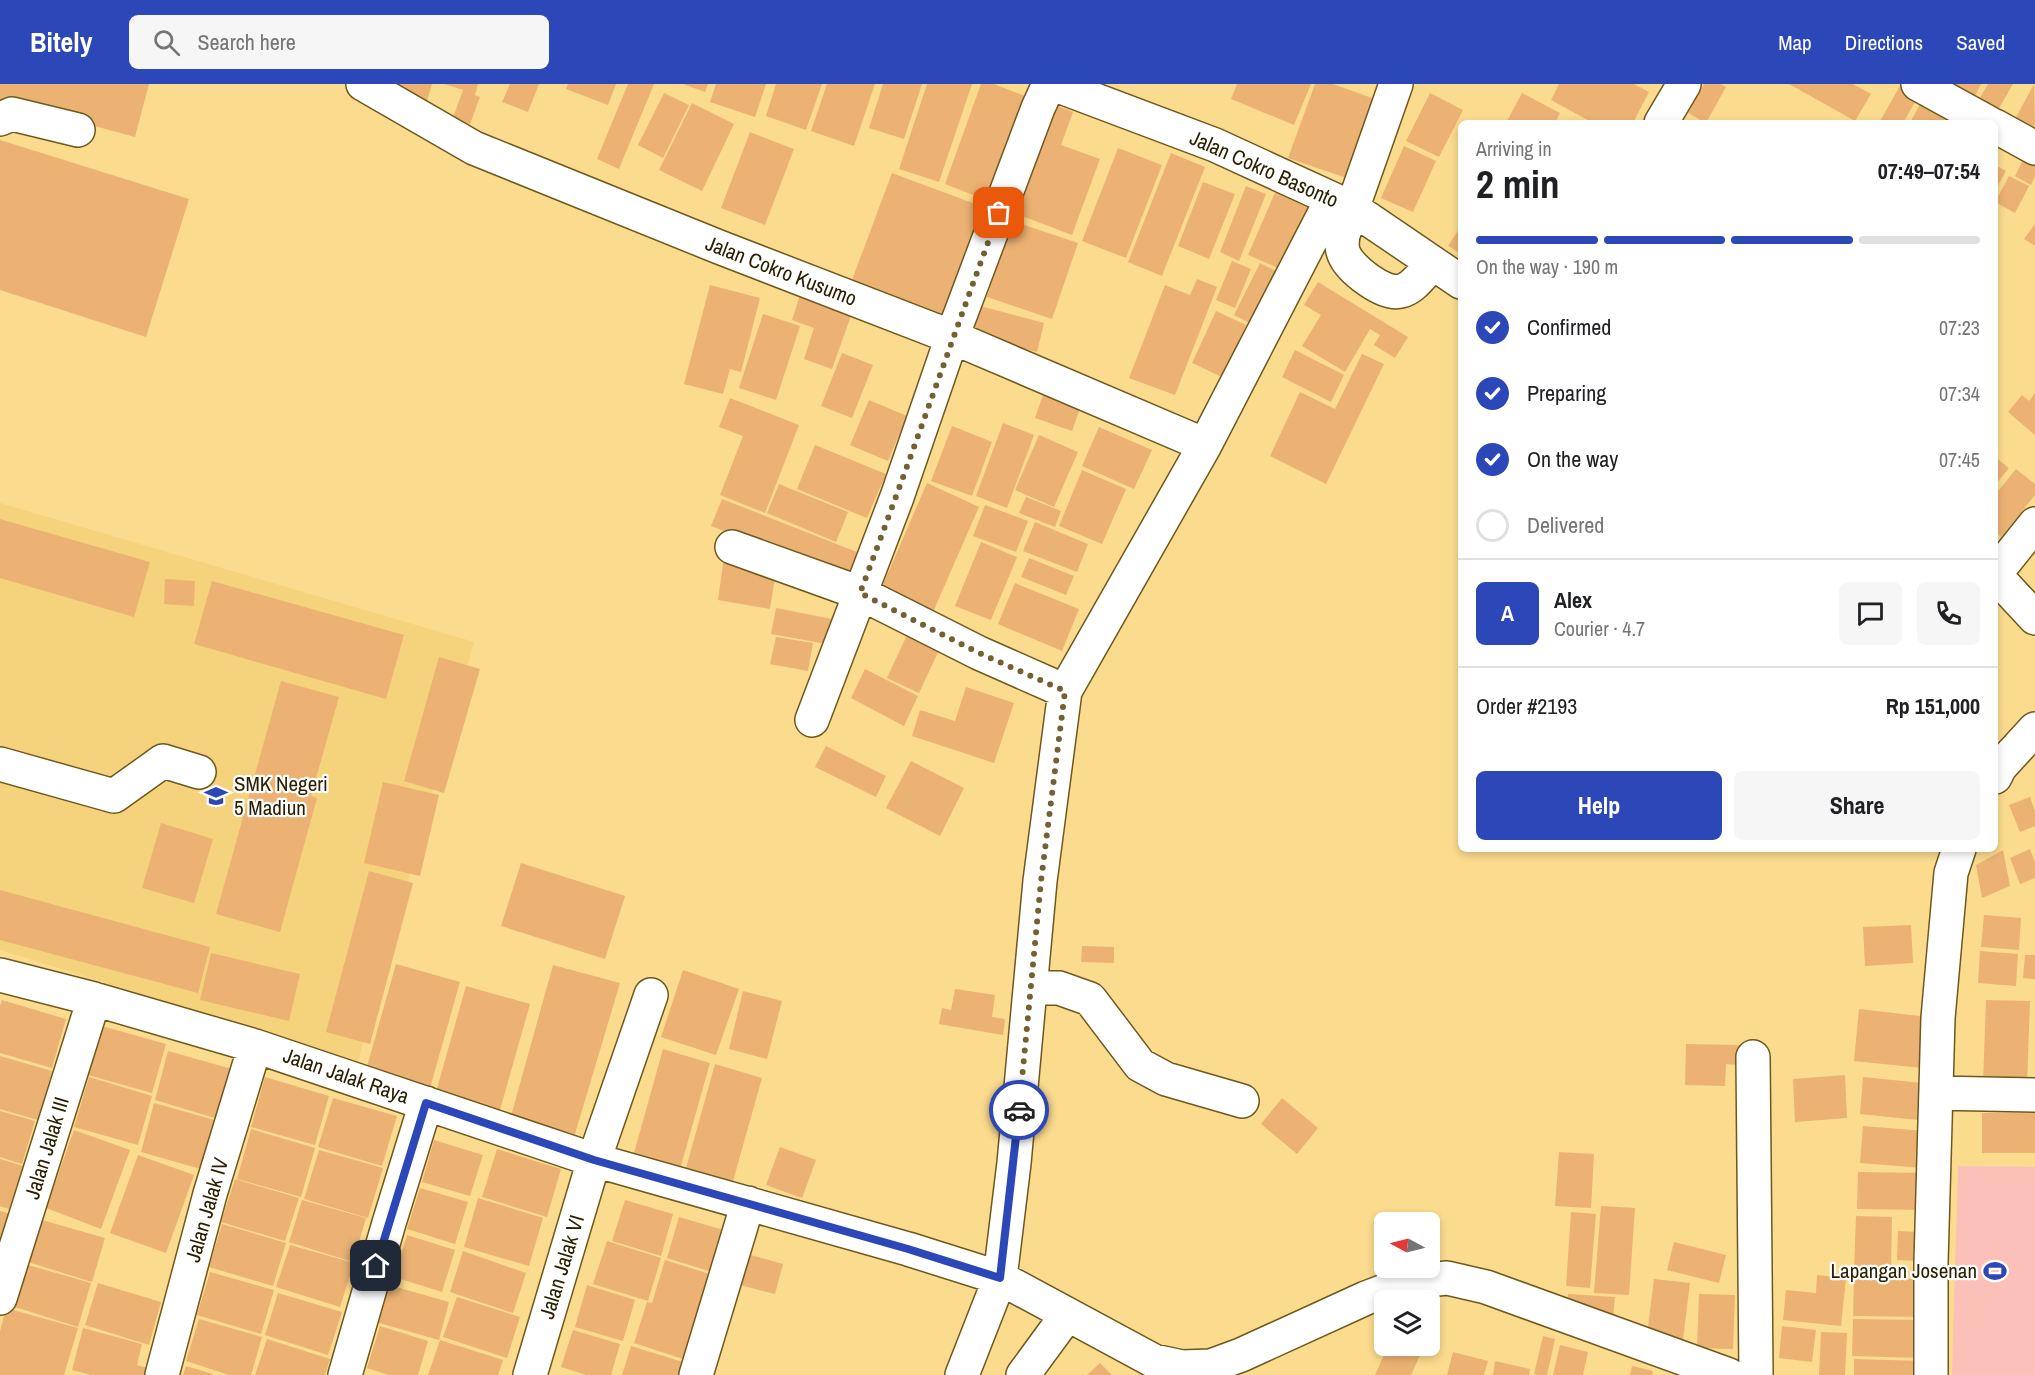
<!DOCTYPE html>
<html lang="en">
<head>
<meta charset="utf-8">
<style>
  body { margin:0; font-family:"Archivo Narrow",sans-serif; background:#f6f6f6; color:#202124; height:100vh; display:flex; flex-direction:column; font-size:22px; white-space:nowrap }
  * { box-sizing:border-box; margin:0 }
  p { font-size:20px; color:#757577 }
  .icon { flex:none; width:33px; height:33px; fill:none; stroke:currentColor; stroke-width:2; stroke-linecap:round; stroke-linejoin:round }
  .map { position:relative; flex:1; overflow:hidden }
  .side { position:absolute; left:1458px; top:36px; width:540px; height:732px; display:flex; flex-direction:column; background:#fff; border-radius:9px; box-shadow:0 3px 9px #0003 }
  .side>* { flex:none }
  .needle { width:39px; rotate:277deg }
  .buttons { position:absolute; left:1374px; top:1128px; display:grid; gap:12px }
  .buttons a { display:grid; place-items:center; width:66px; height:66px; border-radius:9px; background:#fff; box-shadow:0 3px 9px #0003; font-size:30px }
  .pin { position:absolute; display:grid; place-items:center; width:51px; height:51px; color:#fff; margin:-26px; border-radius:12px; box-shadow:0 3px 9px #0006 }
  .courier { position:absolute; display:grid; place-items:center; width:60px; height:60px; margin:-30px; border:4px solid #2c47b7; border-radius:50%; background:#fff; color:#222; box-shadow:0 2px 8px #0007 }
  .summary em { font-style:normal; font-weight:700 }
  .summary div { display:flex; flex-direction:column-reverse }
  .summary { display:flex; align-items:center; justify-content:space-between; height:102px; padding:0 18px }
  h1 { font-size:39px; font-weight:700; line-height:45px }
  .bar { display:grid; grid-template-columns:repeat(4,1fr); gap:9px 6px; align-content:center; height:72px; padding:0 18px }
  .bar i { height:8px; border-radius:4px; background:#e0e0e0 }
  .bar .current { background:#2c47b7 }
  .bar p { grid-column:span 4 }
  .line { display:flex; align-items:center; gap:15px; padding:0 18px; border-top:2px solid #e0e0e0 }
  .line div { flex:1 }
  .round { display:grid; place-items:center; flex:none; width:63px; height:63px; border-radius:9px; background:#f6f6f6 }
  ol { padding:0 18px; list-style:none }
  li { display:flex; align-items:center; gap:18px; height:66px }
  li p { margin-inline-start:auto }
  li .icon { padding:6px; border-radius:50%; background:#2c47b7; color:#fff; stroke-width:4 }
  li:last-child { color:#757577 }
  li i { width:33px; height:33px; border:3px solid #e0e0e0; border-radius:50% }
  .button { display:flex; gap:12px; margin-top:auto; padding:12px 18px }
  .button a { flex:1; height:69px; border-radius:9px; background:#2c47b7; color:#fff; font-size:24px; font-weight:700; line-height:69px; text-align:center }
  .button a+a { background:#f6f6f6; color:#202124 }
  header { display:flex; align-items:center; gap:36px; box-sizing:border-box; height:84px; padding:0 30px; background:#2c47b7; color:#fff }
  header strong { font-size:28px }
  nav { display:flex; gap:33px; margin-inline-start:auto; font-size:21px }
  .search { width:420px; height:54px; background:#f6f6f6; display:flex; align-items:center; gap:15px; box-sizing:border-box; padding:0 21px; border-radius:9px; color:#757577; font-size:22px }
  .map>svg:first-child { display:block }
  .built { fill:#f5d27c }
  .green { fill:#fbc1b8 }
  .building { fill:#ecb274 }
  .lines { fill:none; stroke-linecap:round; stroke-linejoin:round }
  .minor-casing { stroke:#6e581c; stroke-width:36 }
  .minor { stroke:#fff; stroke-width:33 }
  .done { stroke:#746132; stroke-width:6; stroke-dasharray:0 10.8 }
  .route { stroke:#2c47b7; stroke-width:8 }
  .labels { text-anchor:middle; stroke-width:4.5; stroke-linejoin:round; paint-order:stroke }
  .street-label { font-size:21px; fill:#2c2000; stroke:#fff }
  .poi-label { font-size:21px; fill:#2c2000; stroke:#fff; text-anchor:start }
</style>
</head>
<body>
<header>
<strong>Bitely</strong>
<div class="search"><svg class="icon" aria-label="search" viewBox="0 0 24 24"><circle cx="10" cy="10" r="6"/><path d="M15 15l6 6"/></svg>Search here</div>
<nav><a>Map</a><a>Directions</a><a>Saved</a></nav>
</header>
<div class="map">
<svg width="2035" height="1291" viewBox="0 0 2035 1291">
  <rect width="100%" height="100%" fill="#fbdb8e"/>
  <path class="built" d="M0 419 474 558 358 977 0 866Z"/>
  <path class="green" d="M1958 1082 2035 1083V1291H1952Z"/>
  <path class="building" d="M0 0H149L135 53 0 16Z
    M385 0H432L427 17 384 4Z
    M478 0 475 11 480 13 470 40 453 34 463 6 444 0Z
    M510 0H539L528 28 502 18Z
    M568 0H616L608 21 566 5Z
    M628 0H654L619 85 597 75Z
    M683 0H708L705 8Z
    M716 0H766L755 33 710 18Z
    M776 0H822L806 46 766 32Z
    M827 0H875L854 62 811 47Z
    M883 0H922L904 55 869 44Z
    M927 0H972L939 98 899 85Z
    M981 0H994L1030 14 991 118 945 100Z
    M1237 0H1311L1294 41 1231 15Z
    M1315 0H1333L1386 19 1358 98 1288 74Z
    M1559 0H1634L1649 8 1633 39H1593L1551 16Z
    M1704 0H1721L1726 3 1706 39 1688 29Z
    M1789 0H1853L1871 10 1855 37Z
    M1901 0 1919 11 1903 39H1879Z
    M1938 0H1981L1972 18Z
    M1988 0H2013L1994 33 1975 22Z
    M2034 0 2035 40 2030 49 2013 39Z
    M664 9 689 21 663 74 638 61Z
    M1430 9 1463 26 1439 73 1406 57Z
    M1522 9 1560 29 1555 39H1506Z
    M1923 14 1953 31 1948 39H1910Z
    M692 19 734 40 702 107 659 86Z
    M1055 21 1073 28 1061 61 1100 75 1072 151 1014 129Z
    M750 48 794 65 765 141 721 124Z
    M0 56 189 115 146 253 0 206Z
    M1404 62 1436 77 1413 128 1381 114Z
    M1118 64 1162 81 1126 174 1082 157Z
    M1171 69 1205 83 1162 192 1128 178Z
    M2026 70 2035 75V92L2031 101 2015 92Z
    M1995 81 2006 87 1995 107Z
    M892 89 986 124 942 240 849 204Z
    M2009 92 2029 102 2015 129 1995 118Z
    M1203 98 1235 110 1209 175 1178 162Z
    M1246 102 1266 110 1239 177 1220 168Z
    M1277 104 1318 122 1290 189 1248 171Z
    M1012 137 1078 159 1052 235 987 213Z
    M2035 140V162L2024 155Z
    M1461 142V170L1448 162Z
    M1232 177 1251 185 1235 224 1216 216Z
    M1260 179 1288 193 1261 245 1234 231Z
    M1197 195 1217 203 1175 311 1129 294 1165 201 1190 211Z
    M1318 198 1408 253 1395 274 1374 261 1380 251 1370 245 1345 288 1302 262 1321 231 1304 221Z
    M710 201 760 214 741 288 730 285 723 310 684 300Z
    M800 211 852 229 832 285 804 275 814 244 792 236Z
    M980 222 1044 239 1037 268 973 251Z
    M1216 227 1246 241 1222 293 1192 279Z
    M763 230 800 242 776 316 739 304Z
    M1295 266 1344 291 1331 318 1282 293Z
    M842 269 873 281 852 334 821 322Z
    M1362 270 1384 280 1326 400 1270 372 1300 308 1335 325Z
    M1045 305 1082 319 1072 347 1035 334Z
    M2035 309V351L2008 328 2022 311 2029 317Z
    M730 314 799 341 765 429 720 411 743 352 719 343Z
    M869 316 907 332 888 377 850 361Z
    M1003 339 1034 351 1007 424 976 412Z
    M952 342 992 358 972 412 931 397Z
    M1099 343 1152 366 1134 405 1082 382Z
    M1039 351 1078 368 1054 423 1015 406Z
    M815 361 886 390 867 434 797 405Z
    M1995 373 2009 384 1995 401Z
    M2016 385 2035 400V411L2001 453 1995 447V411Z
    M1082 386 1126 405 1102 460 1059 442Z
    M927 399 979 423 933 528 881 505Z
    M779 400 848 428 836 458 767 429Z
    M1026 413 1061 427 1055 443 1019 429Z
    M722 415 857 468 847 495 711 442Z
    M985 421 1028 437 1016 468 973 452Z
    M0 435 150 478 134 533 0 494Z
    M1035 438 1088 460 1077 488 1023 467Z
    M981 458 1017 473 991 536 955 522Z
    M724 473 777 481 770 525 718 516Z
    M1029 474 1074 492 1066 511 1021 493Z
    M165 495 195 497 194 522 164 520Z
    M212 497 404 551 386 615 194 560Z
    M1015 499 1079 525 1062 567 998 540Z
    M776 524 832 535 827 560 771 550Z
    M907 551 939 566 919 609 887 594Z
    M776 553 813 559 808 587 770 580Z
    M439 573 480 585 444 709 404 697Z
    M865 585 918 612 904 642 851 614Z
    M281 597 339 613 311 712 317 714 280 848 216 830Z
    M966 603 1014 619 994 679 912 652 920 626 955 637Z
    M826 662 886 692 876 713 815 683Z
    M911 677 964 704 940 752 886 724Z
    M383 698 439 711 420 792 364 779Z
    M2030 713 2035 727V742L2020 748 2009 721Z
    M161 739 213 755 194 819 142 804Z
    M2030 765 2035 778V794L2020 800 2010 774Z
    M2003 766 2010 802 1982 814 1976 781Z
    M521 779 625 812 605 875 501 842Z
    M369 787 413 799 370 960 326 948Z
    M0 806 210 863 198 909 0 856Z
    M1984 831 2021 834 2019 866 1981 863Z
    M1911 841 1913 879 1865 882 1863 843Z
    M1082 862 1114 863V879L1081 878Z
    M1980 867 2018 870 2016 902 1978 899Z
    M211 869 300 890 289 937 200 916Z
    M2025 871H2035V895L2023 894Z
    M396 880 460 898 430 1004 366 986Z
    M553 881 620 899 575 1050 511 1032Z
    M683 886 739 905 716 971 661 953Z
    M466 902 530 920 500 1026 436 1008Z
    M955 905 995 911 992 933 1005 935 1003 951 939 940 942 924 951 926Z
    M743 907 782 917 767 975 729 965Z
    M2 916 66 935 52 984 0 969V922Z
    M1986 916 2030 917 2027 1001 1983 1000Z
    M1859 925 1928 933 1922 984 1854 977Z
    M102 942 166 960 152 1009 88 991Z
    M1686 960 1739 961 1738 981 1726 980 1725 1002 1685 1001Z
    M663 965 710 979 681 1082 634 1069Z
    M168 967 232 985 218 1035 155 1016Z
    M0 972 52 987 38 1036 0 1025Z
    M715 980 762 994 733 1097 686 1084Z
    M1845 991 1847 1034 1795 1038 1793 995Z
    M89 993 152 1012 138 1061 74 1043Z
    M265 993 329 1012 315 1061 251 1043Z
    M1863 993 1932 1000 1928 1037 1860 1030Z
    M333 1014 397 1032 382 1082 318 1063Z
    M1282 1014 1318 1044 1297 1070 1261 1040Z
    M154 1019 218 1037 204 1086 141 1068Z
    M0 1027 35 1037 22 1080 0 1073Z
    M1982 1029H2035V1069H1982Z
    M1863 1042 1925 1047 1923 1084 1860 1079Z
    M251 1045 315 1064 301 1113 237 1095Z
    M74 1046 130 1066 101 1145 46 1124Z
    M434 1056 483 1071 470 1112 422 1098Z
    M780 1063 816 1076 802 1114 766 1101Z
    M497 1065 561 1085 547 1133 482 1113Z
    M319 1066 383 1084 368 1134 304 1115Z
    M1559 1068 1594 1070 1591 1124 1555 1122Z
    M138 1071 194 1091 166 1169 110 1149Z
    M0 1075 23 1082 9 1125 0 1122Z
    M1858 1088 1927 1089 1926 1126 1857 1125Z
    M235 1095 299 1114 285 1157 221 1138Z
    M420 1104 468 1118 455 1160 407 1145Z
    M478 1114 543 1134 529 1182 464 1163Z
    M302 1116 366 1134 353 1178 289 1158Z
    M625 1116 673 1130 661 1172 612 1157Z
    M1601 1122 1635 1124 1629 1211 1594 1209Z
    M0 1127 11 1130 0 1165Z
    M1571 1128 1596 1130 1590 1204 1566 1202Z
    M1856 1132 1892 1133 1891 1187 1854 1186Z
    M679 1133 727 1147 715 1189 667 1174Z
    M42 1136 105 1154 92 1198 28 1178Z
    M222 1140 286 1159 273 1202 209 1183Z
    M1898 1147 1920 1148 1919 1177 1897 1176Z
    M407 1151 455 1166 442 1208 394 1193Z
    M607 1157 661 1174 648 1217 593 1200Z
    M1674 1158 1726 1171 1719 1199 1667 1186Z
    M290 1161 354 1179 340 1223 276 1203Z
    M463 1167 526 1189 513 1229 450 1208Z
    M744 1169 783 1180 775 1210 736 1200Z
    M665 1176 713 1191 689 1277 634 1259 647 1218 652 1219Z
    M28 1181 91 1199 78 1243 15 1223Z
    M210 1188 274 1206 261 1250 197 1231Z
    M1817 1191 1846 1194 1841 1242 1783 1236 1786 1206 1816 1209Z
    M1854 1194 1923 1195 1922 1233 1853 1232Z
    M1654 1195 1690 1199 1683 1255 1647 1251Z
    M98 1199 161 1218 149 1261 85 1241Z
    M382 1199 449 1218 439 1256 372 1237Z
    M587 1201 635 1216 623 1257 575 1243Z
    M278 1209 342 1228 328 1271 265 1251Z
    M1568 1210 1615 1213 1613 1234 1567 1230Z
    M1699 1210 1735 1211 1733 1265 1697 1264Z
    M457 1213 520 1233 507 1274 443 1253Z
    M6 1224 78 1244 64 1291H0V1247Z
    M199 1235 262 1253 251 1291H229L186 1277Z
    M1853 1235 1922 1236 1920 1274 1852 1272Z
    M380 1242 428 1257 418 1291H389L367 1284Z
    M1782 1242 1816 1246 1812 1278 1779 1274Z
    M83 1244 142 1260 137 1281 147 1284 145 1291H91L72 1286Z
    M573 1246 620 1260 611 1291H586L561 1283Z
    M1821 1248 1847 1249 1845 1291H1819Z
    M1543 1252 1555 1255 1547 1291H1539L1534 1290Z
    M267 1255 330 1275 325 1291H255Z
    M440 1256 503 1276 498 1291H428Z
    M1560 1261 1588 1268 1583 1291H1553Z
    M631 1262 686 1279 682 1291H622Z
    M1388 1262H1424L1411 1291H1375Z
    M1453 1268 1488 1277 1484 1291H1447Z
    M1854 1275 1922 1277V1291H1854Z
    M1495 1277 1530 1285 1529 1291H1493Z
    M1100 1279 1112 1291H1087Z
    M186 1282 213 1290 212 1291H183Z
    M1632 1282 1653 1287 1652 1291H1630Z"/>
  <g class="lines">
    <g class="minor-casing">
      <path id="minor" d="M363 0 474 64 719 163 952 253 1205 361
        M1053 0 1215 61 1352 124 1461 198
        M1396 0 1343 151C1342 158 1341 163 1344 170 1350 185 1384 212 1401 207 1414 204 1424 188 1433 179
        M1918 0 1989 39
        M0 35 12 30 78 46
        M1661 39 1684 0
        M1995 42 2035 64
        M732 463 860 509 979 569 1065 607
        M1995 490 2035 440
        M1995 491 2035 534
        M812 636 897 413 952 253 1038 24 1049 0
        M0 680 114 712 163 677 199 688
        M1995 693 2000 683 2035 645
        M0 891 94 915 255 962 594 1076 908 1165 1000 1194 1154 1277 1182 1283 1211 1282 1241 1271 1366 1214 1408 1198 1447 1194 1486 1203 1729 1291
        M1031 903 1059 904 1090 915 1140 981 1166 995 1242 1017
        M1753 973 1756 1291
        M1936 1009 2035 1011
        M0 1214 94 915
        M162 1291 210 1110 255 962
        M345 1291 389 1139 426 1019
        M530 1291 594 1076 651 911
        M696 1291 748 1119
        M962 1291 1000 1194 1014 1079 1040 797 1065 607 1205 361 1332 115
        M1023 1291 1067 1231
        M1931 1291V1178L1938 934 1951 789 1959 765"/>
    </g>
    <use href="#minor" class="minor"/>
  </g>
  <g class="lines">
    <path class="done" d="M999 129C952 255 908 383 860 509L979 569 1065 607 1041 797 1019 1026"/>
    <path class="route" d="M376 1182 426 1019 594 1076 908 1165 1000 1194 1019 1026"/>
  </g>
  <defs>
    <g id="school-bare" transform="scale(1.8)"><path d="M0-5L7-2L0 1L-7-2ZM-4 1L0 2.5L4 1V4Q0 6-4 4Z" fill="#2c47b7" stroke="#fff" stroke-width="2.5" paint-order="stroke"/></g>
    <g id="stadium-bare" transform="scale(1.8)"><path d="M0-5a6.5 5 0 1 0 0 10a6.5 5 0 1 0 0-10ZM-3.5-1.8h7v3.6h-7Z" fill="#2c47b7" stroke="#fff" stroke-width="2.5" paint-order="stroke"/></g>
  </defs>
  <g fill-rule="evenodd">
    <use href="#school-bare" x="216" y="712"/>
    <use href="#stadium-bare" x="1995" y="1187"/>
  </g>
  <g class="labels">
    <g class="street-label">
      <text transform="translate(1264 85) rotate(24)" y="7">Jalan Cokro Basonto</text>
      <text transform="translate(781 187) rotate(21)" y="7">Jalan Cokro Kusumo</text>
      <text transform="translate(346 992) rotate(19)" y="7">Jalan Jalak Raya</text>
      <text transform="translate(47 1064) rotate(-73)" y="7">Jalan Jalak III</text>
      <text transform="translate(207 1126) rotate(-74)" y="7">Jalan Jalak IV</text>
      <text transform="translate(562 1183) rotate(-73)" y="7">Jalan Jalak VI</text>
    </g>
    <g class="poi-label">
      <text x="234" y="707">SMK Negeri<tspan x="234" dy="24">5 Madiun</tspan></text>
      <text x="1977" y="1194" text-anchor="end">Lapangan Josenan</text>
    </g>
  </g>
</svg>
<div class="buttons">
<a><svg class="needle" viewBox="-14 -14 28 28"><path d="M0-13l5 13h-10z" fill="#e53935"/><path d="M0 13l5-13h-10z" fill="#757577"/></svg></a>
<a><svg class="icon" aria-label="layers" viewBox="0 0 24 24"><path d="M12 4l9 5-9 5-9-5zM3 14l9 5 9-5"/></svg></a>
</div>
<div class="pin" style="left:999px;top:129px;background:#ea580c"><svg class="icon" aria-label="bag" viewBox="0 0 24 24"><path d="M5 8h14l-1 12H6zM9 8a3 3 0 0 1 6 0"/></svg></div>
<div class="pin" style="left:376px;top:1182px;background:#1f2937"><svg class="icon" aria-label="home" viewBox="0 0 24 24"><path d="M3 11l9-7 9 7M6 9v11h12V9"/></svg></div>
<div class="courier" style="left:1019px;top:1026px"><svg class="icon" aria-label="car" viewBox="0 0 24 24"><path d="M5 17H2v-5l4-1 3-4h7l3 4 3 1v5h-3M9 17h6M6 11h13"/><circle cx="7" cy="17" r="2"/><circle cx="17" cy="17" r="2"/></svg></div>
<section class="side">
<div class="summary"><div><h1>2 min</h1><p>Arriving in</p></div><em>07:49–07:54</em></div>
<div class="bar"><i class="current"></i><i class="current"></i><i class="current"></i><i></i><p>On the way · 190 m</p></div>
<ol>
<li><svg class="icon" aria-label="check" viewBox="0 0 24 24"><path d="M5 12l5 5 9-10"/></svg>Confirmed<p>07:23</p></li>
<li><svg class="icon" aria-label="check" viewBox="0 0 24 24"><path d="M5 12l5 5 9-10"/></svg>Preparing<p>07:34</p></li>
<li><svg class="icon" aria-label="check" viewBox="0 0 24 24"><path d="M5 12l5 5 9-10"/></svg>On the way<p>07:45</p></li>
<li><i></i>Delivered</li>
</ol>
<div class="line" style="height:108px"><b class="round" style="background:#2c47b7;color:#fff">A</b><div><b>Alex</b><p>Courier · 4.7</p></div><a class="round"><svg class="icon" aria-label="chat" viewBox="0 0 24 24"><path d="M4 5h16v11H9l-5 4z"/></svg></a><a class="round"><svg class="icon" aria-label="phone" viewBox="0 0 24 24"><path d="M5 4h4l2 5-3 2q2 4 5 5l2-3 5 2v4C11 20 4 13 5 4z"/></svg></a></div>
<div class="line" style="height:78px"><div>Order #2193</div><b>Rp 151,000</b></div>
<div class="button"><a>Help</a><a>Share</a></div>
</section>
</div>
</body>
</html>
